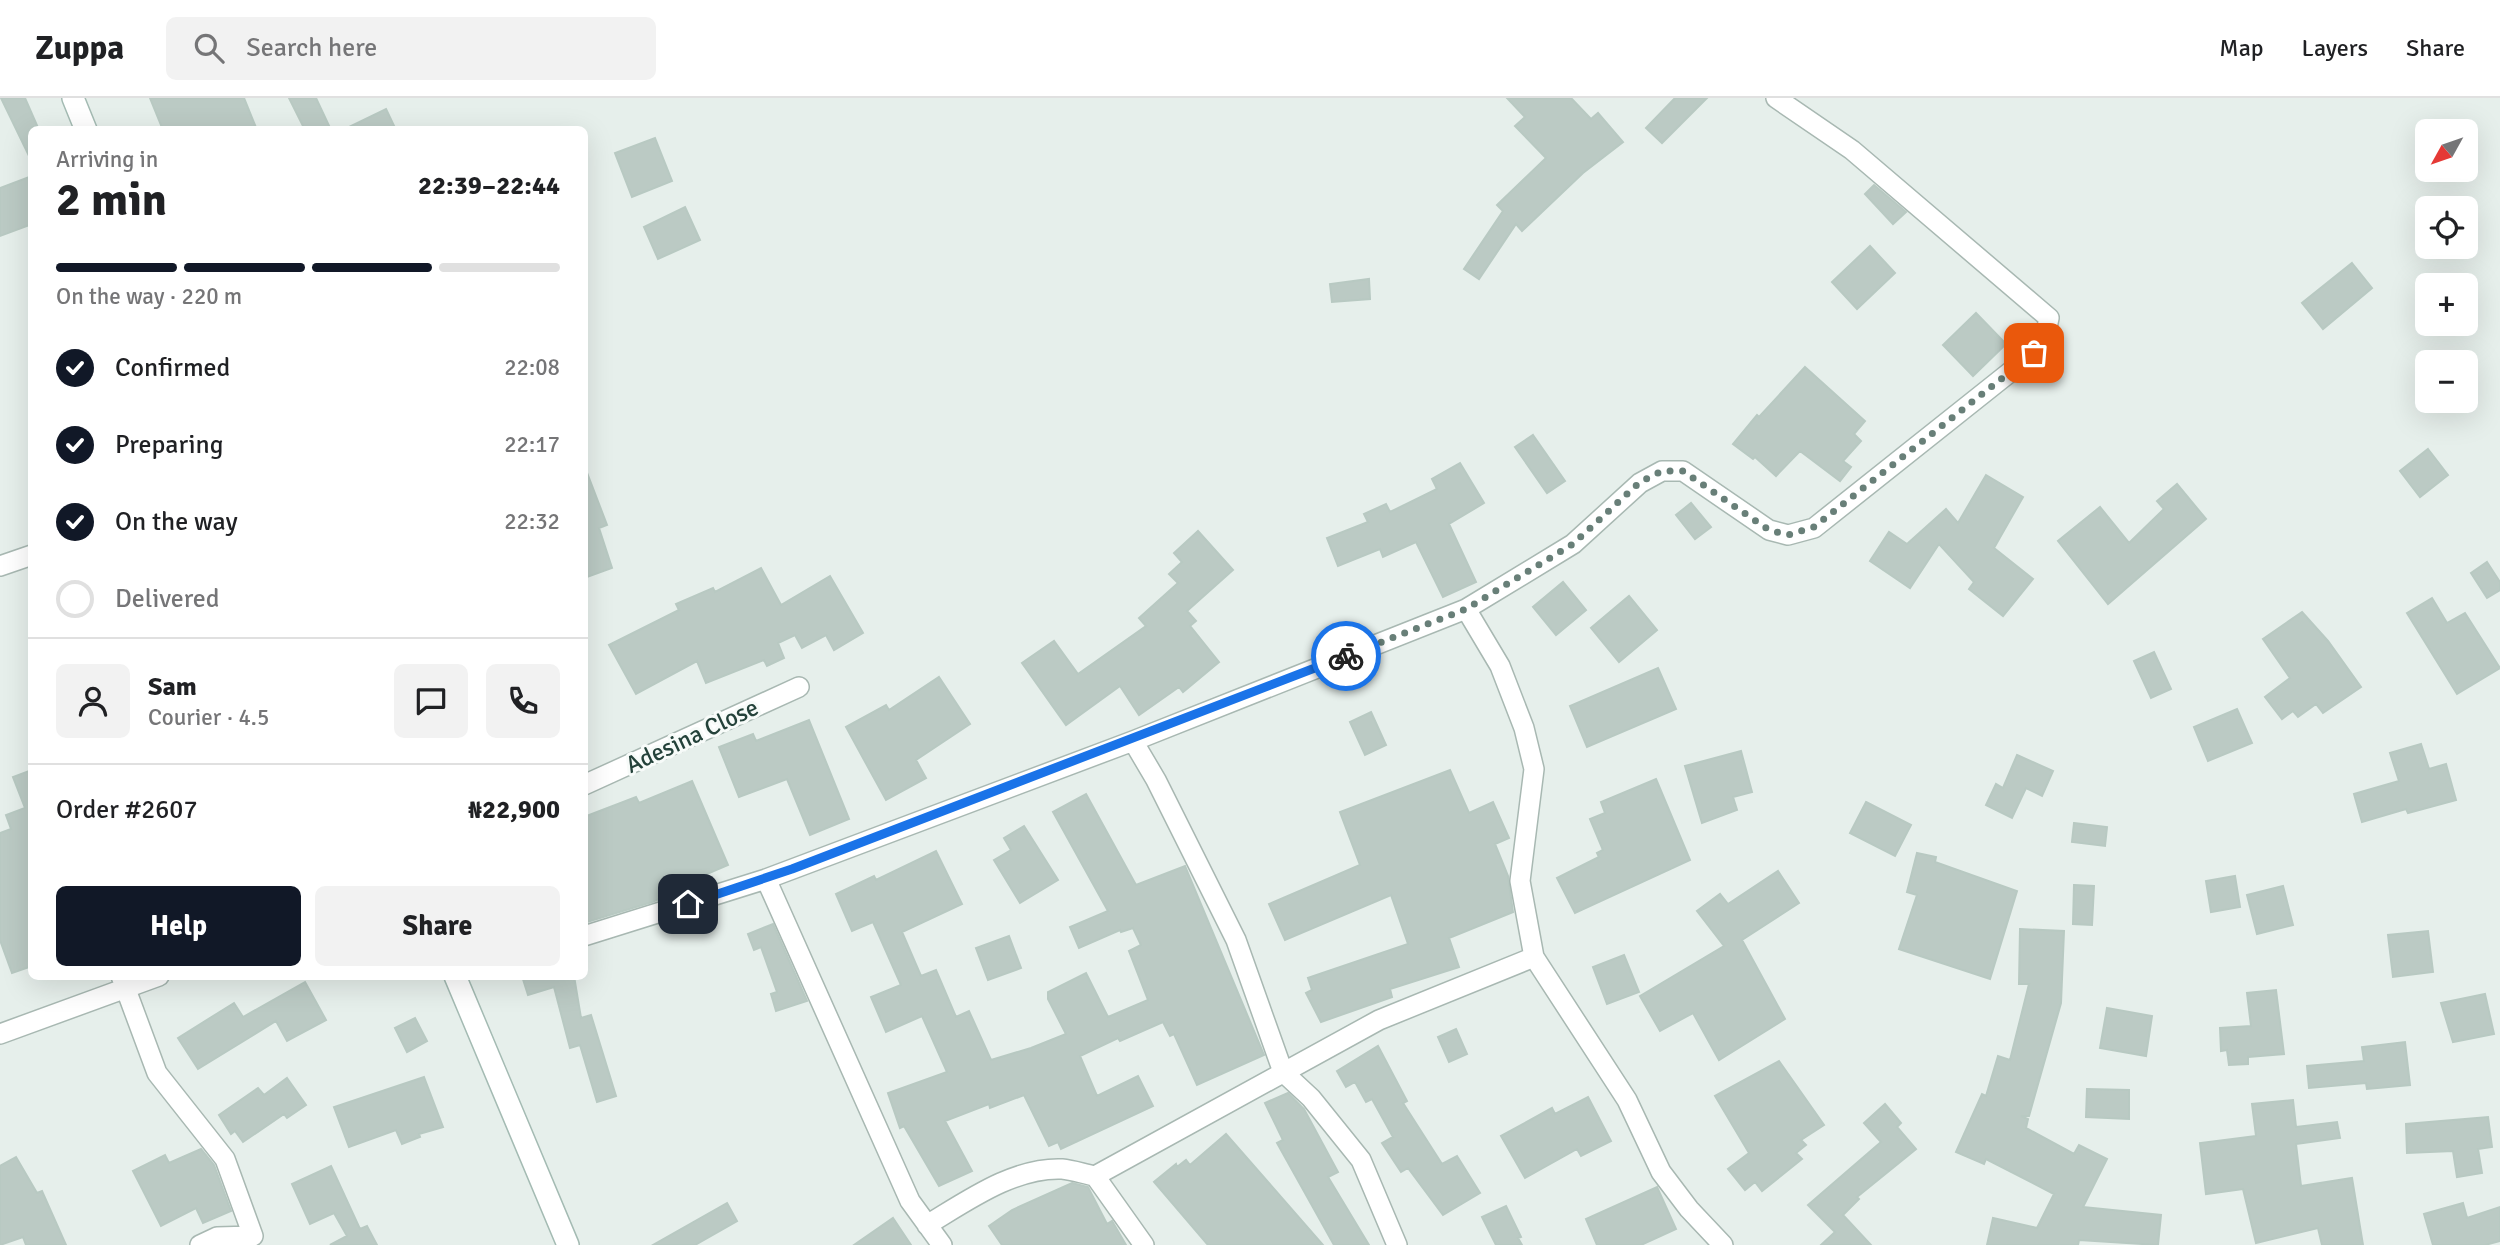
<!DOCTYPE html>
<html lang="en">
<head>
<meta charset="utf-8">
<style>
  body { margin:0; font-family:Signika,sans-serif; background:#f2f2f2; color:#202124; height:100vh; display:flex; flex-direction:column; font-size:26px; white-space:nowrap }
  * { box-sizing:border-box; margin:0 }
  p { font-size:23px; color:#757577 }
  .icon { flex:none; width:38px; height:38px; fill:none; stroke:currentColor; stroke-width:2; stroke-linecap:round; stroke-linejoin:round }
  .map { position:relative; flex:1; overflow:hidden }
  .details { position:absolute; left:28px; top:28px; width:560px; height:854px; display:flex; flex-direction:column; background:#fff; border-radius:10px; box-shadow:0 7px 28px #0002 }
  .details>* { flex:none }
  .needle { width:46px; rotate:230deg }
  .buttons { position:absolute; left:2415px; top:21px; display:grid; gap:14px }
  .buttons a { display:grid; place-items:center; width:63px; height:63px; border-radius:10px; background:#fff; box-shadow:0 7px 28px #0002; font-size:35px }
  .pin { position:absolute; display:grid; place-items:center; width:60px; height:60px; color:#fff; margin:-30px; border-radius:14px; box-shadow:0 4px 10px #0006 }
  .courier { position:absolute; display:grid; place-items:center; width:70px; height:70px; margin:-35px; border:5px solid #1a73e8; border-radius:50%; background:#fff; color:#222; box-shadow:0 2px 9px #0007 }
  .summary em { font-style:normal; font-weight:800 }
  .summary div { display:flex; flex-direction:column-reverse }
  .summary { display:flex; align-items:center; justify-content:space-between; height:119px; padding:0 28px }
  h1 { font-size:46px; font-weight:800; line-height:52px }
  .bar { display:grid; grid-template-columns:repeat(4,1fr); gap:10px 7px; align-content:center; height:84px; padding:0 28px }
  .bar i { height:9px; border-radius:5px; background:#e0e0e0 }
  .bar .selected { background:#111827 }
  .bar p { grid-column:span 4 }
  .line { display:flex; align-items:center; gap:18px; padding:0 28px; border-top:2px solid #e0e0e0 }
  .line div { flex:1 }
  .round { display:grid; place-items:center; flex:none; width:74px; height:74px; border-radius:10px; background:#f2f2f2 }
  ol { padding:0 28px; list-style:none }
  li { display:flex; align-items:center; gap:21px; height:77px }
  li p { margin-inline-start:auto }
  li .icon { padding:7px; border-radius:50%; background:#111827; color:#fff; stroke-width:4 }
  li:last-child { color:#757577 }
  li i { width:38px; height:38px; border:4px solid #e0e0e0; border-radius:50% }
  .action { display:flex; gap:14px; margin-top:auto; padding:14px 28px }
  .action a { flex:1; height:80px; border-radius:10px; background:#111827; color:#fff; font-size:28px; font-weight:800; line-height:80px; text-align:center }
  .action a+a { background:#f2f2f2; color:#202124 }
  header { display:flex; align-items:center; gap:42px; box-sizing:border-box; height:98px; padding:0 35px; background:#fff; border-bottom:2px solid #e0e0e0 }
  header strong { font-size:33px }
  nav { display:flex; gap:38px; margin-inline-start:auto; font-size:24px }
  .search { width:490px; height:63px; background:#f2f2f2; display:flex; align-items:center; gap:18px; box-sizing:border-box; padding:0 24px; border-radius:10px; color:#757577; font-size:26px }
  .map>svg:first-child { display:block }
  .building { fill:#bbcac4; stroke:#b8c9c2; stroke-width:2 }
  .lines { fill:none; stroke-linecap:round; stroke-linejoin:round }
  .street-casing { stroke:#a8b8b2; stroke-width:22 }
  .secondary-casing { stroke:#a4bbb3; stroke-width:24 }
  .street { stroke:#fff; stroke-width:19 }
  .secondary { stroke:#fff; stroke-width:21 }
  .done { stroke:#687f78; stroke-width:7; stroke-dasharray:0 12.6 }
  .route { stroke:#1a73e8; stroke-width:9 }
  .labels { text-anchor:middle; stroke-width:6; stroke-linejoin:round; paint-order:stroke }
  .street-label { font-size:24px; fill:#24423a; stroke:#f7fbf9 }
</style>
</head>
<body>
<header>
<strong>Zuppa</strong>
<div class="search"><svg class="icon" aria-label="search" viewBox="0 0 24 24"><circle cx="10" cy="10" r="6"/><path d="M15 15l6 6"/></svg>Search here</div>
<nav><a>Map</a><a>Layers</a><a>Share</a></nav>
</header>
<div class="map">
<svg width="2500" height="1147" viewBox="0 0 2500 1147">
  <rect width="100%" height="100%" fill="#e6efeb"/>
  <path class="building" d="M1 0H25L39 32H32V64Z
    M150 0H244L257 32H163Z
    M289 0H316L331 32H305Z
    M1507 0H1571L1591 21 1598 15 1623 44 1583 75 1522 133 1516 126 1479 181 1464 171 1503 113 1497 107 1546 60 1515 28 1525 19Z
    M1675 0H1707L1662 45 1646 30Z
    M386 11 396 32H343Z
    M655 40 672 83 632 99 615 55Z
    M32 78V126L0 138V90Z
    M1874 87 1906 114 1893 126 1865 96Z
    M685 109 700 142 658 161 644 129Z
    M1870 148 1895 175 1857 211 1832 184Z
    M2352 165 2372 190 2323 231 2302 205Z
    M1369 181 1370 201 1332 204 1330 186Z
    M1976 215 2006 246 1973 278 1943 247Z
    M1805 269 1865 323 1854 336 1861 343 1843 363 1851 369 1840 383 1800 353 1776 378 1755 359 1753 361 1733 346 1757 317 1759 319Z
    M1533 337 1565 383 1547 395 1515 349Z
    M2428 351 2448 377 2420 399 2400 373Z
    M1460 365 1484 405 1449 426 1476 484 1443 499 1416 444 1383 459 1380 451 1338 468 1327 440 1368 424 1364 416 1386 406 1390 414 1437 391 1432 381Z
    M586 372 607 427 599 430 612 470 584 480Z
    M1986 377 2023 399 1994 450 2033 481 2003 518 1969 491 1974 484 1939 446 1910 490 1870 463 1889 434 1907 446 1946 411 1958 425Z
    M2177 386 2206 421 2108 506 2058 443 2100 409 2129 445 2164 411 2157 403Z
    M1691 405 1711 429 1695 441 1676 417Z
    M1198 433 1233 472 1187 513 1196 523 1190 528 1219 564 1183 594 1179 589 1139 617 1120 588 1066 627 1022 565 1054 543 1078 576 1146 528 1139 520 1178 485 1169 476 1182 464 1174 455Z
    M2487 464 2500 484V492L2487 500 2471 475Z
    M761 470 781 507 830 478 863 535 834 552 826 537 802 550 795 537 778 545 784 560 767 568 764 562 706 585 697 563 636 596 609 547 679 512 676 506 713 490 715 494Z
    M1563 484 1586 512 1556 537 1533 509Z
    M1629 498 1657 532 1619 564 1591 530Z
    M2432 500 2447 525 2465 515 2500 570 2457 596 2407 515Z
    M2302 514 2328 543 2361 589 2323 615 2316 606 2298 619 2293 613 2282 621 2265 599 2290 580 2263 541Z
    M2154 554 2171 591 2151 600 2134 563Z
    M1658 570 1676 611 1587 649 1570 608Z
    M939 579 970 626 916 662 926 680 886 702 846 629 886 607 889 612Z
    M2237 611 2252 645 2208 663 2194 629Z
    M1371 614 1386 647 1365 657 1350 624Z
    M809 622 849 721 810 737 787 681 739 699 719 649 753 636 756 643Z
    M2421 646 2429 671 2446 666 2456 702 2408 715 2406 711 2362 724 2354 696 2399 683 2390 655Z
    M1741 653 1752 694 1733 699 1737 712 1702 725 1685 668Z
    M2017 657 2053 673 2042 698 2026 690 2012 720 1986 707 1996 686 2003 690Z
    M32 672V868L12 875 0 842V735L11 731 6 717 25 710 13 679Z
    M1450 672 1469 715 1493 704 1509 740 1495 746 1508 778 1513 814 1449 840 1459 869 1390 891 1392 899 1321 924 1306 895 1312 892 1308 880 1408 846 1391 797 1285 842 1269 806 1360 767 1340 714Z
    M1656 681 1690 762 1575 815 1557 780 1599 759 1597 755 1603 752 1590 721 1605 715 1601 704Z
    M692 683 728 767 674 790 676 794 652 804 584 825V719L636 699 639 705Z
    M1086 696 1136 787 1185 768 1264 957 1197 987 1174 936 1170 938 1163 924 1120 943 1118 940 1080 958 1097 998 1138 978 1153 1008 1061 1051 1058 1044 1049 1048 1024 997 990 1010 989 1006 945 1023 972 1073 939 1088 904 1028 900 1030 888 995 947 974 922 918 886 934 871 899 901 887 873 824 852 833 836 796 874 778 876 782 936 753 962 806 902 834 921 878 936 872 956 919 969 913 991 962 1031 950 1066 936 1048 901V894L1086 875 1108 919 1148 902 1129 853 1141 847 1133 830 1121 834 1120 832 1079 850 1070 829 1108 813 1053 714Z
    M1866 704 1911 727 1895 758 1850 735Z
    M2074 725 2107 729 2105 748 2072 744Z
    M1024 728 1058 782 1020 805 994 762 1011 752 1004 740Z
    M1917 755 1936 759 1935 764 2017 793 1990 881 1899 851 1917 797 1907 794Z
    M1778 773 1799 805 1742 842 1785 921 1719 962 1693 915 1660 933 1640 898 1724 848 1697 813 1720 796 1728 806Z
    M2235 778 2240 809 2211 814 2206 783Z
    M2074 787 2094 788 2092 827 2073 826Z
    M2283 788 2293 827 2257 836 2247 797Z
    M773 826 807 903 776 913 771 896 777 894 761 849 754 852 748 836Z
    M2020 831 2064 833 2061 905 2029 1018H2021L2028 1021 2026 1030 2074 1056 2079 1047 2107 1061 2083 1109 2161 1117 2158 1147 2079 1142 2078 1147H1987L1993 1120 2037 1130 2054 1096 1986 1061 1984 1066 1956 1054 1982 996 1986 998 1998 958 2010 962 2029 886H2019Z
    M2428 833 2433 874 2393 879 2388 837Z
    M1009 838 1021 870 988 882 976 850Z
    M1624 857 1639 894 1607 906 1593 869Z
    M522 878H574L581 920 591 917 616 998 597 1004 580 947 570 950 554 889 528 897Z
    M305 884 326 922 287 943 276 923 198 971 178 940 234 905 243 919Z
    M2276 892 2284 956 2248 959V966L2229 967 2227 952 2221 953 2220 930 2251 928 2247 895Z
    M2485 896 2494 936 2453 944 2441 905Z
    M2107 910 2152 918 2146 958 2100 950Z
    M415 920 427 943 407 954 395 930Z
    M1456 931 1467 956 1449 964 1438 939Z
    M2405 944 2410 987 2367 991 2366 985 2309 990 2307 968 2364 963 2362 949Z
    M1378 948 1407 1003 1403 1005 1442 1066 1457 1058 1480 1095 1443 1117 1408 1070 1401 1074 1382 1045 1393 1039 1372 1001 1366 1004 1355 984 1346 989 1337 973Z
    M1779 963 1824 1027 1801 1042 1806 1047 1796 1055 1802 1061 1762 1093 1755 1084 1745 1092 1728 1071 1749 1055 1715 998Z
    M424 979 443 1029 419 1036 420 1039 402 1046 396 1032 349 1049 334 1009Z
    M287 980 306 1007 287 1020 284 1016 243 1044 235 1033 231 1036 219 1017 258 990 264 997Z
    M2087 991 2129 992V1021L2086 1019Z
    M1288 995 1304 1011 1338 1074 1328 1079 1369 1147H1334L1277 1045 1283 1042 1265 1005Z
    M1588 999 1611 1043 1581 1058 1577 1051 1525 1080 1501 1038 1552 1010 1555 1016Z
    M2293 1002 2296 1029 2337 1024 2340 1040 2296 1046 2301 1088 2352 1080 2363 1147H2322L2318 1130 2256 1145 2243 1091 2206 1096 2200 1045 2256 1038 2252 1006Z
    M1885 1006 1901 1025 1897 1029 1916 1051 1857 1099 1859 1101 1843 1117 1871 1147H1821L1835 1134 1808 1107 1881 1044 1864 1025Z
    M2488 1019 2492 1049 2478 1051 2482 1075 2457 1079 2453 1053 2407 1055 2406 1026Z
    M1226 1036 1323 1147H1208L1154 1084 1176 1066 1177 1069 1186 1062 1190 1067Z
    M201 1051 214 1067 231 1113 203 1125 196 1110 161 1128 133 1073 165 1057 169 1065Z
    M16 1059 37 1095 42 1093 66 1147H26L23 1139 0 1147V1068Z
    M331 1068 360 1131 367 1128 377 1147H330L347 1138 334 1115 310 1126 292 1086Z
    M1072 1085 1088 1089 1107 1126 1112 1123 1126 1147H1002L989 1128 1012 1112Z
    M1657 1089 1676 1131 1641 1147H1597L1586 1121Z
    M727 1105 737 1123 695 1147H653Z
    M2463 1105 2467 1120 2500 1109V1143L2485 1147H2433L2424 1116Z
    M1506 1108 1521 1139 1518 1140 1522 1147H1496L1482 1119Z
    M893 1120 911 1147H854Z"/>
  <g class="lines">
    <g class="street-casing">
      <path id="street" d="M0 468 32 457
        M1466 511 1500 568 1524 630 1534 671 1520 783 1534 859 1627 1002 1661 1074 1689 1111 1723 1147
        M1133 643 1156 682 1236 842 1283 974 1311 1000 1361 1062 1397 1147
        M584 687 799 589
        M766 781 910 1103 942 1147
        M584 838 766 781 1133 643 1466 511 1573 446 1640 385 1662 373H1683L1769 432 1788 437 1814 430 2034 255 2046 234 2049 220 1852 52 1776 0
        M121 878 157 975 225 1061 253 1138 217 1139 223 1147
        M0 936 159 878
        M1095 1078 1379 922 1534 859
        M927 1127C967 1103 1014 1069 1062 1071 1073 1072 1084 1076 1095 1078L1144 1147
        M200 1147 217 1139"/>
    </g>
    <g class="secondary-casing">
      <path id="secondary" d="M73 0 86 32
        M455 878 568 1147"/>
    </g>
    <use href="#street" class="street"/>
    <use href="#secondary" class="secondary"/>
  </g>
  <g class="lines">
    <path class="done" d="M1346 558 1466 511 1573 446 1640 384 1662 373H1683L1769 432 1788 437 1814 429 2034 255"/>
    <path class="route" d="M688 806 792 771 1346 558"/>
  </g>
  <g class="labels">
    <g class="street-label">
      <text transform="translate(692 638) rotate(-25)" y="8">Adesina Close</text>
    </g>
  </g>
</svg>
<div class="buttons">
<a><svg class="needle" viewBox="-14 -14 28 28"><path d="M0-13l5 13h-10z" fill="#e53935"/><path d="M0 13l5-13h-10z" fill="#757577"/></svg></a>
<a><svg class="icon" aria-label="locate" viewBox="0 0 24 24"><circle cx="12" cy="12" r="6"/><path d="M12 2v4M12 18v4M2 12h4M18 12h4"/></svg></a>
<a>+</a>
<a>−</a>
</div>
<div class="pin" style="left:2034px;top:255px;background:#ea580c"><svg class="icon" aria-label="bag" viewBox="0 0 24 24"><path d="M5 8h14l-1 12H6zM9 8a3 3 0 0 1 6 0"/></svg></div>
<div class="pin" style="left:688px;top:806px;background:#1f2937"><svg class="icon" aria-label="home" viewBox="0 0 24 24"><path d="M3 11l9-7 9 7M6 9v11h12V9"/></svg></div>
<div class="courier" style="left:1346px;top:558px"><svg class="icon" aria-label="bike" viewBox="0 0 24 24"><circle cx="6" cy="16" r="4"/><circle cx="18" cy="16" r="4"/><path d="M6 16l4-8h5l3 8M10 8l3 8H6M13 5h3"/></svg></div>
<section class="details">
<div class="summary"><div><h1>2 min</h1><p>Arriving in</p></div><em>22:39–22:44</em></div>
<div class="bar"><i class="selected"></i><i class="selected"></i><i class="selected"></i><i></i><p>On the way · 220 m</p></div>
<ol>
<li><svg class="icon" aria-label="check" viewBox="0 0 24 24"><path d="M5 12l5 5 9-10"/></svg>Confirmed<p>22:08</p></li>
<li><svg class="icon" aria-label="check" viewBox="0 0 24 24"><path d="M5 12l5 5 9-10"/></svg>Preparing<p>22:17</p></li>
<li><svg class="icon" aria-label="check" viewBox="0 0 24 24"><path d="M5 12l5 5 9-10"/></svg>On the way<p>22:32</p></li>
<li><i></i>Delivered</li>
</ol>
<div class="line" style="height:126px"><a class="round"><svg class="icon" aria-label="person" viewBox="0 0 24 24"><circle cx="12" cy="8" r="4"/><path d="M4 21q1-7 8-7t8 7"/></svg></a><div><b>Sam</b><p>Courier · 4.5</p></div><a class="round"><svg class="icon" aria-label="chat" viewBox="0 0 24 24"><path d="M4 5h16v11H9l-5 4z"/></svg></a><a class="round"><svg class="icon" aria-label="phone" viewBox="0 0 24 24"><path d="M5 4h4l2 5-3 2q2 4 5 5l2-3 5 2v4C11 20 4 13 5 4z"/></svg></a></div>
<div class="line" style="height:91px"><div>Order #2607</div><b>₦22,900</b></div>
<div class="action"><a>Help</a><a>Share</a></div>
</section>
</div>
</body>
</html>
